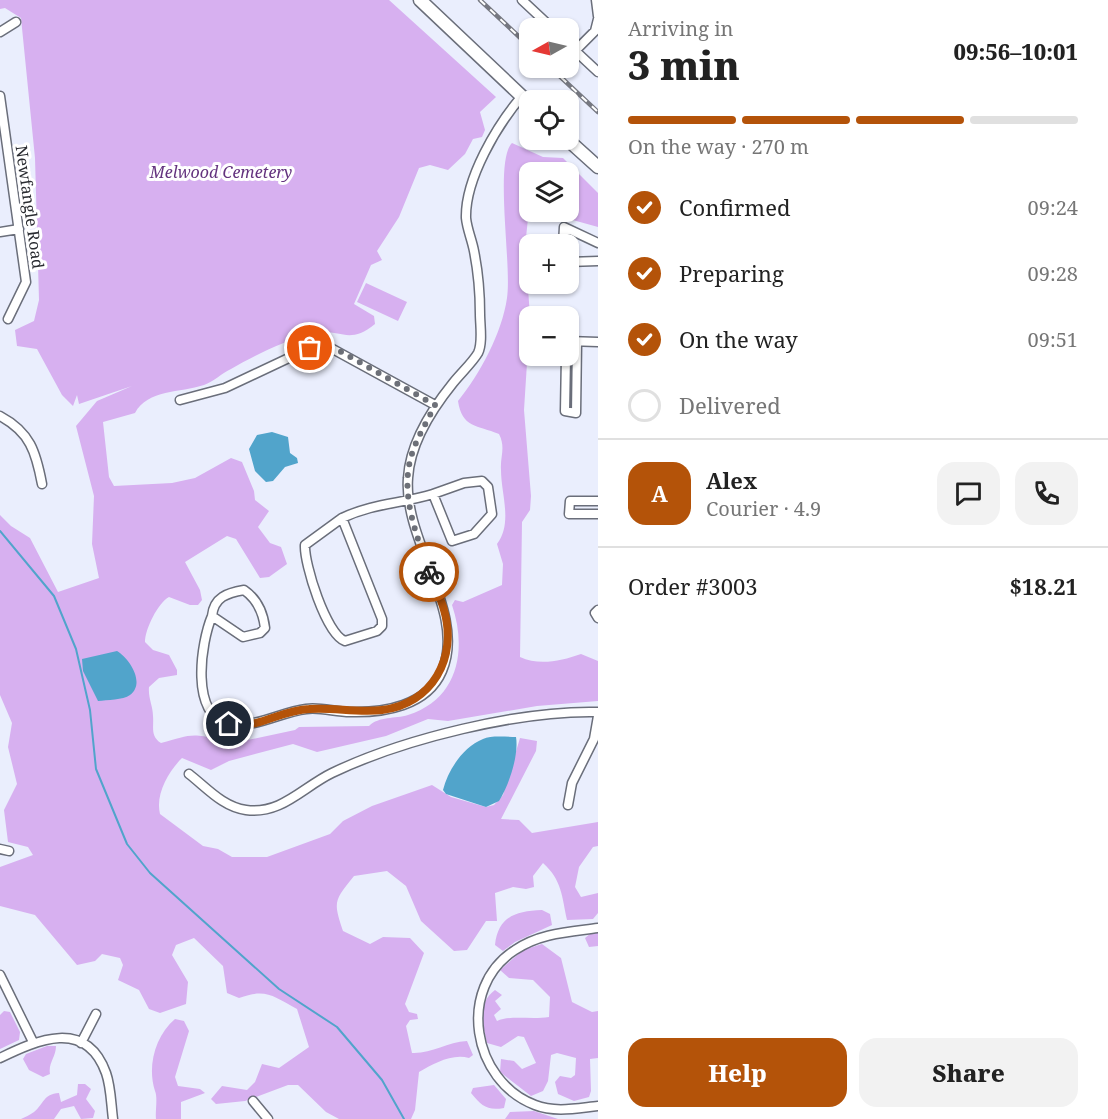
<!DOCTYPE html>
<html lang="en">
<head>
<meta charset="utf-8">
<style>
  body { margin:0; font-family:"Noto Serif",serif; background:#f2f2f2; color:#222; height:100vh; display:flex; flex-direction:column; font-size:22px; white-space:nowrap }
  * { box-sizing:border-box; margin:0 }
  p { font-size:20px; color:#767676 }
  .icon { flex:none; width:33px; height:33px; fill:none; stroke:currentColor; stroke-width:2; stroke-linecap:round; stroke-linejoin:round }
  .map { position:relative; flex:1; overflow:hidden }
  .side { display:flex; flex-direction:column; background:#fff; width:510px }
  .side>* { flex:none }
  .needle { width:39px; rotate:262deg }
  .controls { position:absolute; left:519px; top:18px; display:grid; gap:12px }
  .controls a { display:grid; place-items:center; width:60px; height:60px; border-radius:12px; background:#fff; box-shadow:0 2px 4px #0004; font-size:30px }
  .pin { position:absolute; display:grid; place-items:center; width:51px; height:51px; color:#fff; margin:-26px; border:3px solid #fff; border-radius:50%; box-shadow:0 2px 6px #0007 }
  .courier { position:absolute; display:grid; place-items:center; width:60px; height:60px; margin:-30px; border:4px solid #b45309; border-radius:50%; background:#fff; color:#222; box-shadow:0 2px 8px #0007 }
  .headline em { font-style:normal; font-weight:800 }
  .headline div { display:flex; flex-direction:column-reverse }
  .headline { display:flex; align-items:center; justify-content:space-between; height:102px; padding:0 30px }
  h1 { font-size:39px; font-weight:800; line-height:45px }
  .bar { display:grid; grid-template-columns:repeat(4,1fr); gap:9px 6px; align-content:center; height:72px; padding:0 30px }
  .bar i { height:8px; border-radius:4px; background:#e0e0e0 }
  .bar .current { background:#b45309 }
  .bar p { grid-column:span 4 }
  .line { display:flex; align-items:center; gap:15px; padding:0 30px; border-top:2px solid #e0e0e0 }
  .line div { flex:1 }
  .round { display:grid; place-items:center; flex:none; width:63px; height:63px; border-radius:18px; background:#f2f2f2 }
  ol { padding:0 30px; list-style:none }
  li { display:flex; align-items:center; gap:18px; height:66px }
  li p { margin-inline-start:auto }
  li .icon { padding:6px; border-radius:50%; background:#b45309; color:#fff; stroke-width:4 }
  li:last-child { color:#767676 }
  li i { width:33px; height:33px; border:3px solid #e0e0e0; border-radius:50% }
  .cta { display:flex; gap:12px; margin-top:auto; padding:12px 30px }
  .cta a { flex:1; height:69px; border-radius:18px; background:#b45309; color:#fff; font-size:24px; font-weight:800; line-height:69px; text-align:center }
  .cta a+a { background:#f2f2f2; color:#222 }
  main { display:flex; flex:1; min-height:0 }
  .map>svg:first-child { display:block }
  .green { fill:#d7b0f0 }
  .water { fill:#51a4cb }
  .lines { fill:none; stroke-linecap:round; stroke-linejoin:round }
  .stream { stroke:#51a4cb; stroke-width:2 }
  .street-casing { stroke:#6a6e7a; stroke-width:11 }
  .secondary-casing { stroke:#6a6e7a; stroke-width:15 }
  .street { stroke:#fff; stroke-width:8 }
  .secondary { stroke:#fff; stroke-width:12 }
  .rail-casing { stroke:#767881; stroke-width:4.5 }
  .rail { stroke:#fff; stroke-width:2; stroke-dasharray:7; stroke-linecap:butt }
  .done { stroke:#6d7078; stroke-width:6; stroke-dasharray:0 10.8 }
  .route { stroke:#b45309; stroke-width:8 }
  .labels { text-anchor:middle; stroke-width:6; stroke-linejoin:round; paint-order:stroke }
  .park-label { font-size:16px; font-style:italic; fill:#63327e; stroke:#fff }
  .street-label { font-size:16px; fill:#2a2c31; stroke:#fff }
</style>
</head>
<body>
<main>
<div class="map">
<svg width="598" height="1119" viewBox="0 0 598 1119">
  <rect width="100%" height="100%" fill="#eaeefd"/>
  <path class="green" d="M0 0H389L496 97 480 112 485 130 482 137 473 139 465 154 448 170 430 165 419 168 399 217 377 251 382 260 371 265 354 304 374 316 375 324C347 347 339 326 311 334 286 340 253 356 231 369 222 373 213 382 204 385 180 393 148 389 135 413L103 422 109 477 114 486 172 483 195 478 231 458 242 462 254 491 255 500 269 511 258 527 270 543 281 547 287 564 269 577 260 578 236 539 227 536 185 562 200 590 202 600 198 605H190L169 597C158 603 145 629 145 642L153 650 169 655 177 670V675L159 678 149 687C148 698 153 706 153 716 154 727 150 736 161 743 186 737 190 732 215 739 222 741 224 739 229 744L295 730 299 727 369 726C379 716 395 719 408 715 459 699 467 649 452 605L455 600 463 602 502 585 503 564 497 544C513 523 501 494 501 470 500 456 506 448 499 434 477 425 462 428 458 401 480 374 502 333 507 298 512 266 494 161 512 143L543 157 563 158 598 193V227L562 217V212H568V172H530L529 183 524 187 529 209 525 247 530 316 524 410 531 496 530 510 522 522 520 657C539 666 561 661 581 654L598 661V701L537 706 448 721 428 719 386 736 317 752 293 744 229 761 211 770 182 758C169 771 155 794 160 814L203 846 218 849 232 857H267L330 834 343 821 372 806 432 785 451 797 486 807 494 805 503 795 520 738 537 741 536 751 501 819 519 820 532 833 598 822V846L593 847 579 867 575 887 581 897 598 893V913L593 919 567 920C562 897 562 880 543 863L533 876 534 887 526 889 513 887 495 893 497 921H486L467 950 454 951 421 921 406 886 387 871 354 876C334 901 333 901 343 931L370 944 383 937 410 938 424 953 405 1004 409 1012 417 1014 418 1019 410 1020 406 1026 412 1053C431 1054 447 1042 467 1041L473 1055 469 1058C452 1053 433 1064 419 1072L415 1110 411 1119H339L326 1112 298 1085H288L245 1101 216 1104 211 1099 222 1086 247 1090 255 1082 262 1064 279 1068 309 1047 297 1009C273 996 266 988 239 998L227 993 223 966 194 938 176 945 172 955 188 982 186 1004 160 1013 149 1009 139 990 118 980 123 965 120 958 102 954 95 961 77 965 35 915 0 906V867L33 855 28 847 8 842 4 810 17 784 8 747 12 723 0 695V515L11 526 30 538 58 592 99 578 92 544 94 496 76 426 97 401 132 386 79 404 77 395 73 406 62 395 37 349 17 346 15 330 34 321 39 300 35 158 21 18 5 8 0 9Z
    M366 283 407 302 398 321 357 302Z
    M542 910 550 914 552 925 515 942 503 951 495 945C498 917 515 911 542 910Z
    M598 932V946L589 947 585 938 591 933Z
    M542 944 561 958 572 1002 592 1012 598 1011V1058L590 1059 591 1091 589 1097 574 1101 558 1094 555 1082 560 1076 571 1078 575 1075 576 1058 557 1053 551 1055 548 1081 543 1091 531 1096 500 1072 501 1059 514 1061 522 1069 536 1063 524 1037 518 1036 501 1047 487 1043C483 1025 477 1003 495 990L502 995 495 1001 501 1009 494 1015 497 1021C510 1015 532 1020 549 1017L550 997 533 980 509 978 500 970 523 950Z
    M4 1011 10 1012 20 1032 19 1040 0 1049V1015Z
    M175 1019 184 1021 189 1031 175 1077 178 1086 200 1089 205 1093 181 1102V1119H156C155 1111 158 1098 155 1091 147 1067 155 1036 175 1019Z
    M47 1046H56C56 1057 48 1063 50 1074L43 1077 29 1070 23 1059 26 1054Z
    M78 1084H85L91 1089 86 1099 95 1111 93 1118 81 1119 74 1106 61 1109 54 1119H21C25 1117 30 1115 34 1112 44 1104 43 1094 59 1093L61 1102 77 1095Z
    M494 1085 506 1099 504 1108C487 1111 482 1106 471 1093L473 1088Z
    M534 1111 558 1119H505L510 1112Z"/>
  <path class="water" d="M272 432 288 437 290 453 297 458 298 463 285 467 273 481 266 482 255 471 249 449 257 435Z
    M117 651C129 658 146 683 130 695 123 700 107 700 98 701L83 671 82 659Z
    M516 737C519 755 509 785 499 801L486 807 446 794 443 790C448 770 463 747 483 739 491 735 507 737 516 737Z"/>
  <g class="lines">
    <path class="stream" d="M0 531 54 596 76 649 90 710 96 769 127 844 150 873 279 989 337 1027 382 1080 404 1119"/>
    <g class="street-casing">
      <path id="street" d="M522 0 552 28
        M596 0 598 16
        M0 32 16 22
        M568 44 598 72
        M575 51 595 31 598 19
        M0 96 26 282 8 319
        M0 232 19 229
        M563 244 564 227 598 243
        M568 262 598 261
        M568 341 598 342
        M566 356 565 411 576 413 577 342
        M180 400 225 388 310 348 329 347 435 405
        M0 416C30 432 36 452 42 484
        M482 481 488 487 492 514 474 534 452 541 433 494 464 483Z
        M598 501H570L569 514H598
        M342 518 382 619V626L377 631 345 641C326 634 304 564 305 545Z
        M342 518C374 503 400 504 433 494
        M244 590C257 599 263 611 265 628L260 633 243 637 212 616C214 597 227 593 244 590Z
        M598 610 595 613 598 618
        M212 616C201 642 189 717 230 724 256 728 281 712 306 709 321 707 335 712 350 712 384 713 427 706 442 671 467 613 403 541 408 478 410 443 432 409 453 383 461 373 472 363 478 353 483 343 480 325 480 314 480 293 478 271 474 251 472 240 467 229 466 218 465 179 497 125 522 96
        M189 774C207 788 223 807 246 810 281 815 303 787 332 773 403 739 520 710 598 712
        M568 805 572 783 594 739 598 716
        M0 849 9 851
        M598 928C569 932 540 933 515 950 456 988 472 1081 535 1105 555 1113 578 1108 598 1106
        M0 975 33 1042
        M81 1043 96 1014
        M0 1058C37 1040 86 1018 106 1073 111 1087 111 1104 113 1119
        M253 1101 268 1119"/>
    </g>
    <g class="secondary-casing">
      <path id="secondary" d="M420 0 530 104
        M568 140 598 167"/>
    </g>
    <use href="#street" class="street"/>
    <use href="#secondary" class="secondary"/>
    <g class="rail-casing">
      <path id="rail" d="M480 0 530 47
        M551 68 598 112"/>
    </g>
    <use href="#rail" class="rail"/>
  </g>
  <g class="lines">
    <path class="done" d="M310 348 329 346 338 350 435 405C427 422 416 439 411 457 400 496 417 535 429 572"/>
    <path class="route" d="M229 724C238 724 248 725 256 723 274 718 290 710 309 709 333 707 357 713 382 710 432 704 458 658 444 610 441 597 433 585 429 572"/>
  </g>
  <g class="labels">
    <g class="park-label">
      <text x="221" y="178">Melwood Cemetery</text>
    </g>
    <g class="street-label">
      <text transform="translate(30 207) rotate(82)" y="6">Newfangle Road</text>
    </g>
  </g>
</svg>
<div class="controls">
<a><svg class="needle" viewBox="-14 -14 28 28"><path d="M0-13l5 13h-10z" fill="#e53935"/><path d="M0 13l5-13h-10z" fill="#767676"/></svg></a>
<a><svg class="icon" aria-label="locate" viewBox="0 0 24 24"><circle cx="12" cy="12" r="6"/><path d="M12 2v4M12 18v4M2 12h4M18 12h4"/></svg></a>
<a><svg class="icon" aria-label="layers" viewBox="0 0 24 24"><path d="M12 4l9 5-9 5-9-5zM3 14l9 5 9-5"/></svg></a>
<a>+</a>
<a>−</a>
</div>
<div class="pin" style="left:310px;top:348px;background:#ea580c"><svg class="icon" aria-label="bag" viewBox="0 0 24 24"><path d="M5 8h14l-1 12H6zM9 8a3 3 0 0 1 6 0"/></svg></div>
<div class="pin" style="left:229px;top:724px;background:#1f2937"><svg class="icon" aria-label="home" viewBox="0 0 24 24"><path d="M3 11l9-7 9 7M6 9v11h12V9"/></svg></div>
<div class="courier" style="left:429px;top:572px"><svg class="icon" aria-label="bike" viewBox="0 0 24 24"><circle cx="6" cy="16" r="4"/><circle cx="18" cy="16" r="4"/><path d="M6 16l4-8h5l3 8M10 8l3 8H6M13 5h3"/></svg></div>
</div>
<section class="side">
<div class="headline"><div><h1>3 min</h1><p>Arriving in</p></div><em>09:56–10:01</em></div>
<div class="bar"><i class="current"></i><i class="current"></i><i class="current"></i><i></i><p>On the way · 270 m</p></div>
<ol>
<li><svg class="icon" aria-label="check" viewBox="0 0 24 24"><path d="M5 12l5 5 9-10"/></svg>Confirmed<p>09:24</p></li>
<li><svg class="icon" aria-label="check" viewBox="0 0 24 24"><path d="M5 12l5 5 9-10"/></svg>Preparing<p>09:28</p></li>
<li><svg class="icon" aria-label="check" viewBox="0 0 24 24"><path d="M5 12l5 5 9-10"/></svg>On the way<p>09:51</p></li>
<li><i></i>Delivered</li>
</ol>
<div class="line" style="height:108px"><b class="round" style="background:#b45309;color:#fff">A</b><div><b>Alex</b><p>Courier · 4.9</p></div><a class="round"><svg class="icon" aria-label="chat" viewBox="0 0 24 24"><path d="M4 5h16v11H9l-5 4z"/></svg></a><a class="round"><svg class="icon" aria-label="phone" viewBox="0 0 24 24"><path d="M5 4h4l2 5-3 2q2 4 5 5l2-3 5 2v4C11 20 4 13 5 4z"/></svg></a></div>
<div class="line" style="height:78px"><div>Order #3003</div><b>$18.21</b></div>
<div class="cta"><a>Help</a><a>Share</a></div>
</section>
</main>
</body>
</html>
